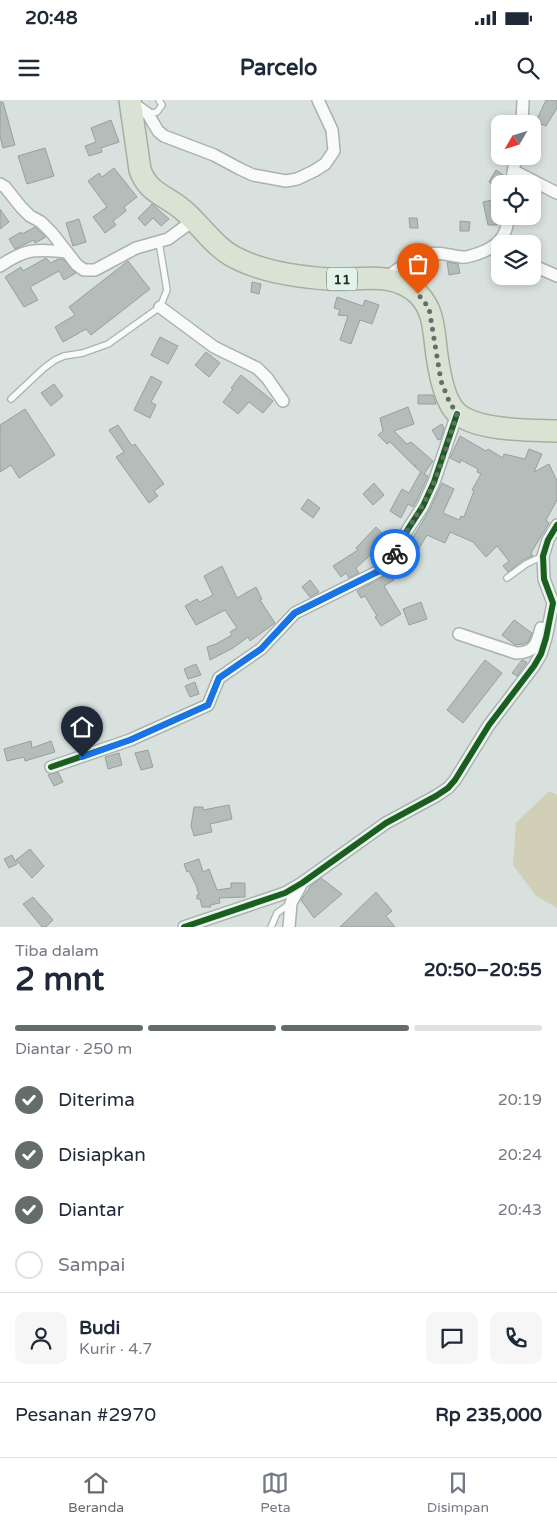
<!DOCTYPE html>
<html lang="id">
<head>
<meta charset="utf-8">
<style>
  body { margin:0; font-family:"Varela Round",sans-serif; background:#f6f6f7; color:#1f2937; height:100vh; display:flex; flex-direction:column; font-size:19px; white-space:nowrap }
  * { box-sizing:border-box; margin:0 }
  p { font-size:16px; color:#747a83 }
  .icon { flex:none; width:28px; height:28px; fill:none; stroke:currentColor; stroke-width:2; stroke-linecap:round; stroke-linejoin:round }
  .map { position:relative; height:827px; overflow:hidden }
  .details { display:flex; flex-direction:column; background:#fff; flex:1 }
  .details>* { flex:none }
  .needle { width:32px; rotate:231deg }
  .tools { position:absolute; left:491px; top:15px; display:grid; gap:10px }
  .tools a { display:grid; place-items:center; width:50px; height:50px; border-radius:10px; background:#fff; box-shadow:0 2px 8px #0003; font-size:25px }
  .pin { position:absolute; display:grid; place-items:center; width:42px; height:42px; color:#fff; margin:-51px -21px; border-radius:50% 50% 50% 0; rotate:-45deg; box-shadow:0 0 5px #0007 }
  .pin .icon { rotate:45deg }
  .courier { position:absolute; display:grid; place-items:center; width:50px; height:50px; margin:-25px; border:4px solid #1a73e8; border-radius:50%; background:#fff; color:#222; box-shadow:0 1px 6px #0007 }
  .overview em { font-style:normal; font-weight:700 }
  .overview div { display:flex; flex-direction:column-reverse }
  .overview { display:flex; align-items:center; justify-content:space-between; height:85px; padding:0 15px }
  h1 { font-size:32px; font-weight:700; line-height:38px }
  .bar { display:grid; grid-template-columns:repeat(4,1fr); gap:8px 5px; align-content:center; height:60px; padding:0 15px }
  .bar i { height:6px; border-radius:4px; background:#e0e1e3 }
  .bar .on { background:#656d69 }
  .bar p { grid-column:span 4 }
  .line { display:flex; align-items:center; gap:12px; padding:0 15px; border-top:1px solid #e0e1e3 }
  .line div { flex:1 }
  .round { display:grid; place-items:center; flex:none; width:52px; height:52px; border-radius:10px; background:#f6f6f7 }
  ol { padding:0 15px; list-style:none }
  li { display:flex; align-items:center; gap:15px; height:55px }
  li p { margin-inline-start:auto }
  li .icon { padding:5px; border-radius:50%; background:#656d69; color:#fff; stroke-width:4 }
  li:last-child { color:#747a83 }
  li i { width:28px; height:28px; border:2px solid #e0e1e3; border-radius:50% }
  .status { display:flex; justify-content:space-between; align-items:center; height:35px; padding:0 25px; background:#fff; direction:ltr }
  .status svg { height:14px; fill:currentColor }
  header { display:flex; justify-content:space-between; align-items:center; height:65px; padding:0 15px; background:#fff; font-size:22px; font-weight:700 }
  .tab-bar { display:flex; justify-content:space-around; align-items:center; height:70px; border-top:1px solid #e0e1e3; background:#fff; font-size:14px; color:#747a83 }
  .tab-bar a { display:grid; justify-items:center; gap:2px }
  .tab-bar .on { color:#656d69 }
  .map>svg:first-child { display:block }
  .green { fill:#d1d0b6 }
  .building { fill:#b5bdbb; stroke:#98a09e }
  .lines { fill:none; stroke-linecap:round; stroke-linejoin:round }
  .lane-casing { stroke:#abb2af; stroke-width:8 }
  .street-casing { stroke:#abb2af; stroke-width:14 }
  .highway-casing { stroke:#a4afa0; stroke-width:24 }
  .lane { stroke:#f9fafa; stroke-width:5.5 }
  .street { stroke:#f9fafa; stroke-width:11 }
  .highway { stroke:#dae2d4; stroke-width:21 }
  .cycleway-casing { stroke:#e1f3ea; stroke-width:9 }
  .cycleway { stroke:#1b5e20; stroke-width:6 }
  .done { stroke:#656d69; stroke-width:5; stroke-dasharray:0 9 }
  .route { stroke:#1a73e8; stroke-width:6 }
  .labels { text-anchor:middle; stroke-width:4; stroke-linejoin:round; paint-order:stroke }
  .shield { fill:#e1f3ea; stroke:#5f6964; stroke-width:1 }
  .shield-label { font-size:14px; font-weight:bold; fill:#272e2b }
</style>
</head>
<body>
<div class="status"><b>20:48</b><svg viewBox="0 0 49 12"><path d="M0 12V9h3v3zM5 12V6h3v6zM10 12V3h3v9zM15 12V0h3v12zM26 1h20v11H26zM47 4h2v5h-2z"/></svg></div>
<header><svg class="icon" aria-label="menu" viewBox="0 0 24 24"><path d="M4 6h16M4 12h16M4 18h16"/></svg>Parcelo<svg class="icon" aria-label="search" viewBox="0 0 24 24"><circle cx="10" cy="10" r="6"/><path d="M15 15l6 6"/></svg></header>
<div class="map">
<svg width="557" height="827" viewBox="0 0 557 827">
  <rect width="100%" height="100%" fill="#d8e1dd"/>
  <path class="green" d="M549 691 557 695V808L536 796 513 765 516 723Z"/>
  <path class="building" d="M546 0H557V8L546 26 541 24 535 46H532V17L537 19Z
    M0 2H3L15 45 3 48 0 36Z
    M111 20 119 42 101 48 102 52 89 56 85 46 96 42 91 28Z
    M45 48 54 76 27 84 18 56Z
    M114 68 137 97 124 107 126 111 113 121 116 125 105 133 93 117 107 107 88 81 99 73 102 77Z
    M496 70 505 76 504 84H500V89L489 82Z
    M492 100 497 125H488L483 102Z
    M152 104 169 119 161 126 153 118 145 126 138 118Z
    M0 109 9 122 0 129Z
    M409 118H417L418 128H410Z
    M79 119 86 142 73 146 66 123Z
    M460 121 470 122 469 131H460Z
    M35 127 46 137 35 143 34 140 15 149 9 139 21 132 22 134Z
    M500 150V170L491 156Z
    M46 158 51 163 58 159H63L76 173 64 180 59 171 30 187 38 200 24 207 5 177 21 167 23 171Z
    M128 161 150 189 91 235 86 229 63 242 55 227 75 215 69 207Z
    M447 162 458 164 460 173 449 175Z
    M252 182 261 184 259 194 251 192Z
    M337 197 363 206 365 200 379 205 372 224 360 220 351 244 340 240 348 216 338 215 340 210 334 208Z
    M160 237 178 246 168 264 151 255Z
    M206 252 220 263 209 277 195 265Z
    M241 275 273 301 263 313 249 302 238 314 223 302 233 289 231 288Z
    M151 276 162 282 151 302 156 305 150 318 134 310Z
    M54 284 63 296 51 306 41 293Z
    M418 295H433L436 304H418Z
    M408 307 414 324 394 331 407 344 411 342 433 361 424 374 428 376 416 402 413 407 408 404 401 418 390 411 402 389 409 393 420 373H422L415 367 416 365 414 366 390 342 387 344 378 335 383 331 380 318Z
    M25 309 55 355 19 378 11 365 0 372V325Z
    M442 324 444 328 441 339 438 340 432 330Z
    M118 325 132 346 135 344 164 384 154 391 158 396 149 403 116 357 124 352 109 330Z
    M460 336 486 351 488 349 503 358 504 354 525 359 529 349 542 354 534 372 549 364 557 381V400L546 420 549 423 531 453 533 456 523 460 508 472 503 466 509 461 497 446 486 457 473 442 450 432 445 443 427 435 414 457 405 451 430 409 442 383 454 389 443 413 459 420 461 416 464 417 474 391 472 390 481 374 477 372 478 369 461 360 460 363 450 358Z
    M374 383 384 395 373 405 363 394Z
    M308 399 320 408 313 418 301 409Z
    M376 427 388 439 356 468 359 473 349 478 346 473 341 477 333 466 358 450 356 448Z
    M222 466 237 498 256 487 262 499 260 500 275 523 250 541 248 537 233 548 210 560 207 547 216 544 232 535 230 532 237 528 225 510 196 525 185 506 197 499 200 502 213 495 204 476Z
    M389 473 394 480 384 486 401 514 381 526 375 517 377 516 365 496 361 498 357 491Z
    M310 480 319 492 310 497 302 487Z
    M421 502 427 519 409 525 403 509Z
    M514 520 532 533 528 542 524 544 515 545 502 535Z
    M485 560 502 573 463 623 447 610Z
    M522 560 527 562 517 576 512 573Z
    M196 564 201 575 188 579 184 569Z
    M195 582 199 594 190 597 185 586Z
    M31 641 32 648 51 641 55 652 25 661 24 657 7 661 4 649Z
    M148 650 153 667 141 670 135 653Z
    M119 653 122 665 108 669 105 657Z
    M58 672 63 682 54 686 48 675Z
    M229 705 232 719 210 724 212 732 194 736 191 726 194 707H203V710Z
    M30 749 44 766 32 778 16 760Z
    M12 755 17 764 9 768 4 759Z
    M199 759 203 772 209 769 217 790 231 788V783H245V797L219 798 220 803 210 805 211 807H202L200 799H197V795H199L196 785 189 771 187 772 184 764Z
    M321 778 342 794 314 818 301 800 311 786Z
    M376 792 392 811 386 816 395 827H340Z
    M33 797 53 820 46 827H42L23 804Z"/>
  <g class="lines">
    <g class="lane-casing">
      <path id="lane" d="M148 14 157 12 162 5 159 0
        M11 299 44 268 55 260 64 256 83 253 108 244 160 207 167 190 159 142
        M507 478 526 464 543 456
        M271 827 277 813 291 803"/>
    </g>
    <g class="street-casing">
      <path id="street" d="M131 2 148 14 158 31 164 36 214 55 240 69 253 75 286 81 297 79 314 71 325 64 334 51 332 30 318 0
        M522 24 523 0
        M514 71 557 93
        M0 84 5 87 21 107 30 116 41 122 52 133 77 165 84 170H95L136 148 168 139 194 120
        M511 84 516 56
        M532 165 557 176
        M0 166C26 148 36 149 67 152
        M385 179C398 169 412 157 428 154 439 151 451 156 462 157 467 158 472 155 477 154 495 148 508 138 508 116
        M160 207 214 247 257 268 267 278 283 301
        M459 534 516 553C534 553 537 544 541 528
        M51 667 130 640 208 605 219 578 261 549 295 513 383 469 393 458 408 429 423 406 434 382 457 314
        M184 827 285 793 302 783 386 723 436 696 448 688 455 680 489 625 534 566 541 554 546 538 553 503 544 479 543 456 548 440 557 425
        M289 827 291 803 301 785"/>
    </g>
    <g class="highway-casing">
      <path id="highway" d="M130 0 140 70C148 93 167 96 183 110 201 125 215 148 236 158 263 172 298 177 328 179 359 181 393 170 418 194 431 207 433 222 435 239 437 259 442 301 458 314 479 331 530 330 557 331"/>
    </g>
    <use href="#lane" class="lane"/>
    <use href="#street" class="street"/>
    <use href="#highway" class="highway"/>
    <g class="cycleway-casing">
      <path id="cycleway" d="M51 667 130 640 208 605 219 578 261 549 295 513 383 469 393 458 408 429 423 406 434 382 457 314
        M184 827 285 793 302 783 386 723 436 696 448 688 455 680 489 625 534 566 541 554 546 538 553 503 544 479 543 456 548 440 557 425"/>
    </g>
    <use href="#cycleway" class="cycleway"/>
  </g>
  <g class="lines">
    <path class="done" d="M395 454C406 429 423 408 434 383 443 360 450 336 457 314L449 301 441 281 429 208 418 194"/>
    <path class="route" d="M82 657 130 640 208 605 219 578 261 549 294 513 383 469 395 454"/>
  </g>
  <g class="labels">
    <rect class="shield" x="327" y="167.5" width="30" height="23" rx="4"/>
    <g class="shield-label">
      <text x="342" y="184">11</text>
    </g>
  </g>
</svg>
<div class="tools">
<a><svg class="needle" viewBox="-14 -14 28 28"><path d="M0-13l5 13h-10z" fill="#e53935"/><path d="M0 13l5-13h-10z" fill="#747a83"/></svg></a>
<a><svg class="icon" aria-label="locate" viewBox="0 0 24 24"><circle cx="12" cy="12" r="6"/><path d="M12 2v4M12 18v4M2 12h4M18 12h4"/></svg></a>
<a><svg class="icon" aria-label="layers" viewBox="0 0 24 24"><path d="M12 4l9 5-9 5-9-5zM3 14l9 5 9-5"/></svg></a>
</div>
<div class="pin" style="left:418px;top:194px;background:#ea580c"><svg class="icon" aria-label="bag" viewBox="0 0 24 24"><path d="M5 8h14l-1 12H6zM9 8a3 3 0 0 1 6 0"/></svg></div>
<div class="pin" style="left:82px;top:657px;background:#1f2937"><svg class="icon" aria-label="home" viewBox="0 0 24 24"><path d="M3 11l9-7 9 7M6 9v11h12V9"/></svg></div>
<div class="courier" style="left:395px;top:454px"><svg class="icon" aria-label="bike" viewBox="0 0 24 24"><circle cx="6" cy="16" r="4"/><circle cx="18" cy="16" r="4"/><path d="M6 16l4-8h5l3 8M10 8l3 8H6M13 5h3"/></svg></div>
</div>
<section class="details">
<div class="overview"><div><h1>2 mnt</h1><p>Tiba dalam</p></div><em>20:50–20:55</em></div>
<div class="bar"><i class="on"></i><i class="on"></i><i class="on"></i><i></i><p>Diantar · 250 m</p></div>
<ol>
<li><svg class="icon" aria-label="check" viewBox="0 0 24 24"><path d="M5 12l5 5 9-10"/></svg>Diterima<p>20:19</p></li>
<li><svg class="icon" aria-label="check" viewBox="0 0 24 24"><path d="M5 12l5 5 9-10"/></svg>Disiapkan<p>20:24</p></li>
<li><svg class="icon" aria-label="check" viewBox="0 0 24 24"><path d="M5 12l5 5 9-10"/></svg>Diantar<p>20:43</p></li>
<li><i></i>Sampai</li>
</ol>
<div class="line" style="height:90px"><a class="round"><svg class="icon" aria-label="person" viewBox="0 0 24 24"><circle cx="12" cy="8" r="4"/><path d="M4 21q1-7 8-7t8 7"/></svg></a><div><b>Budi</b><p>Kurir · 4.7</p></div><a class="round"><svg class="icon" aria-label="chat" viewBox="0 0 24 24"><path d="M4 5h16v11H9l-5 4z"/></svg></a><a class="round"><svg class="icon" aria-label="phone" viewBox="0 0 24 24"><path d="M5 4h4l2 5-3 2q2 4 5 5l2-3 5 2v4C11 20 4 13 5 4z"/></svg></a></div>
<div class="line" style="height:65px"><div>Pesanan #2970</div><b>Rp 235,000</b></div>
</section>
<nav class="tab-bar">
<a class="on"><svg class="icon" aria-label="home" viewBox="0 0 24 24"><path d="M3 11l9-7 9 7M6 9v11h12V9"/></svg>Beranda</a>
<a><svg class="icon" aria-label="map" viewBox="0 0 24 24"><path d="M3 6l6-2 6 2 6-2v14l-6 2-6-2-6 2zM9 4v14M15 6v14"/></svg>Peta</a>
<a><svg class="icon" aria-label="saved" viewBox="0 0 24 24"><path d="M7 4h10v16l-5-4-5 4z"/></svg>Disimpan</a>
</nav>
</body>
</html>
